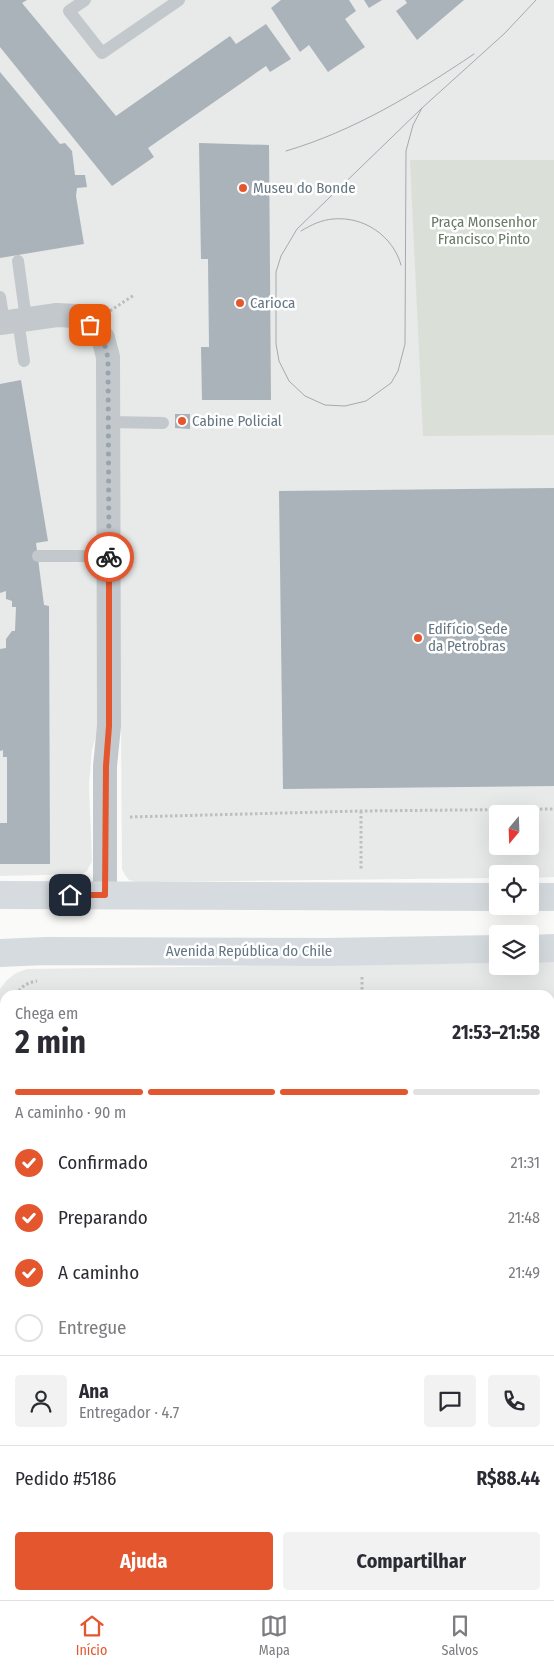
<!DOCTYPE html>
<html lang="pt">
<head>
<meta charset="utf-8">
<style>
  body { margin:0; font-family:"Fira Sans Condensed",sans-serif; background:#f2f2f3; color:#2b2b33; height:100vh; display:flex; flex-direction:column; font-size:19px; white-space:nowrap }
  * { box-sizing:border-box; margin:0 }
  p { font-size:16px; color:#7c7c81 }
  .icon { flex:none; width:28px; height:28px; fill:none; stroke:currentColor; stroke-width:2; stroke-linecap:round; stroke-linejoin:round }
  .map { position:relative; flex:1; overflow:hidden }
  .details { position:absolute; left:0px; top:990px; width:555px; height:610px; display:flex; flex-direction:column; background:#fff; border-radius:15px 15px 0 0; box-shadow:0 5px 20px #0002 }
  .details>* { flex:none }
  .needle { width:32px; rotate:199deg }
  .fabs { position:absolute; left:489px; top:805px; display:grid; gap:10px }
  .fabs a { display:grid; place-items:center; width:50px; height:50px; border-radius:5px; background:#fff; box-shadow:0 5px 20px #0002; font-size:25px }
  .pin { position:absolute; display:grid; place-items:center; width:42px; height:42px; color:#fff; margin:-21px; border-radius:10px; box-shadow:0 2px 8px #0006 }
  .courier { position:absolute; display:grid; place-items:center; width:50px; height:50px; margin:-25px; border:4px solid #e4572e; border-radius:50%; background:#fff; color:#222; box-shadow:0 1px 6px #0007 }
  .overview em { font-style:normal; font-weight:700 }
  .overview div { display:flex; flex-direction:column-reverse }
  .overview { display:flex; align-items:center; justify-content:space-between; height:85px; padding:0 15px }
  h1 { font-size:32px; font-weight:700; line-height:38px }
  .bar { display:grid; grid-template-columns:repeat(4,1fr); gap:8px 5px; align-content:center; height:60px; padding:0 15px }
  .bar i { height:6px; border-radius:4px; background:#e1e1e2 }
  .bar .active { background:#e4572e }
  .bar p { grid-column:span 4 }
  .line { display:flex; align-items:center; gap:12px; padding:0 15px; border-top:1px solid #e1e1e2 }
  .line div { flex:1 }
  .round { display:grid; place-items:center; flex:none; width:52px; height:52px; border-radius:5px; background:#f2f2f3 }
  ol { padding:0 15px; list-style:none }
  li { display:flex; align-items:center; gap:15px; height:55px }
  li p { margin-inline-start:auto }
  li .icon { padding:5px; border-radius:50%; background:#e4572e; color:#fff; stroke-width:4 }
  li:last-child { color:#7c7c81 }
  li i { width:28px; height:28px; border:2px solid #e1e1e2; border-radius:50% }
  .cta { display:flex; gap:10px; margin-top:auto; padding:10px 15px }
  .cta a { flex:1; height:58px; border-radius:5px; background:#e4572e; color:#fff; font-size:20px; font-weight:700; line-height:58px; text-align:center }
  .cta a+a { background:#f2f2f3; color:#2b2b33 }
  .tab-bar { display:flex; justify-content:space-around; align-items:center; height:70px; border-top:1px solid #e1e1e2; background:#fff; font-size:14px; color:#7c7c81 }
  .tab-bar a { display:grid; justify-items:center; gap:2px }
  .tab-bar .active { color:#e4572e }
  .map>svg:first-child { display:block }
  .built { fill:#e8e9e9; fill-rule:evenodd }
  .green { fill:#dadfd7 }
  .building { fill:#aab3b9 }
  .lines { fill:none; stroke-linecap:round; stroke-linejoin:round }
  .path { stroke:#bbbfc2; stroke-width:3; stroke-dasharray:2.5 2.5; stroke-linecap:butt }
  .lane { stroke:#c3c8cc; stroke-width:12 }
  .street { stroke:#c3c8cc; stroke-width:24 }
  .secondary { stroke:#d6dbdf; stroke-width:28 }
  .tram { stroke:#a2aab0; stroke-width:1 }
  .done { stroke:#99a4ac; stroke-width:5; stroke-dasharray:0 9 }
  .route { stroke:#e4572e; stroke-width:6 }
  .poi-dot { fill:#e4572e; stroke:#fff; stroke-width:2 }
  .labels { text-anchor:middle; stroke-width:5; stroke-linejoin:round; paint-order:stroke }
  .poi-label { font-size:15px; fill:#657683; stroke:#fff; text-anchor:start }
  .park-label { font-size:15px; fill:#687a64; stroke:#fff }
  .street-label { font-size:15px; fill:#657683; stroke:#fff }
</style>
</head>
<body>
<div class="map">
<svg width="554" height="1600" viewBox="0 0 554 1600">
  <rect width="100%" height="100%" fill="#fafaf8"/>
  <path class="built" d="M0 0H554V877L530 878V874H498L497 878 137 882 129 880 125 875 122 869 121 713 113 334 107 324 99 315 88 309 77 305 0 314ZM498 814H530V846H498Z
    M64 323 77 328 93 344 98 354V730L92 750 89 785 92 861 87 871 82 874 0 876V330Z
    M530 962H554V1600H0V989L7 980 16 973 27 969 497 963 498 966H530ZM5 995H550V1595H5Z"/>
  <path class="green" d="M410 160H554V435L423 436Z
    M550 1043H554V1600H175L177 1595H550Z
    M0 1106 5 1109V1241L0 1245Z"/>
  <path class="building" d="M0 0H27L22 3 116 116 230 36 236 44 266 24 291 59 270 72 266 66 148 148 154 157 112 186 0 47Z
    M281 0H349L356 11 345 19 365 47 328 72 309 45 300 52 271 8Z
    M364 0H382L369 8Z
    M405 0H464L417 40 396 11 407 3Z
    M0 72 60 144 65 143 72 151 75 175H85L87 187 77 188 76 196 84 244 0 258Z
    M199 143 269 145 271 400H202L201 347H209L208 259H201Z
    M21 380 48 541 36 543 44 605 49 606 50 864H0V823H7V757H3V750L0 751V649L6 648V639L12 631H15L16 607H12V601L6 599V591L0 593V384Z
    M175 414H190V429L175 428Z
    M554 488V786L283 789 279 491Z
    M550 1085H554V1254H550Z
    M0 1334 5 1342V1356L0 1359Z
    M4 1415 5 1595H20L19 1600H0V1433Z
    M106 1595H138L137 1600H104Z"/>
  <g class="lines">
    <path class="path" d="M110 311 134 295
      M361 811V870
      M130 817 361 811 554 809
      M362 977V995
      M16 995C22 986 26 983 37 981
      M550 1032H554
      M0 1036H5
      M0 1288 5 1285"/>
    <path class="lane" d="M85 0 69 11 102 53 179 0
      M18 261 26 319
      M0 297 4 322
      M18 320 24 361
      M109 422 163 423
      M38 556H109
      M0 1091 5 1096
      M0 1259 5 1255
      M0 1316 5 1312
      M1 1337 5 1335"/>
    <path class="street" d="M0 323 57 315 76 316 90 325 103 338 108 357 109 726 105 766V895"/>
    <path class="secondary" d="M0 895 498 897
      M530 897H554
      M530 949 554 948
      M0 953 46 951 327 952 498 949"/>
    <path class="tram" d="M422 108 413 125 406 151 405 344 398 371 391 383 366 401 345 406 325 405 305 396 289 381 279 361 276 344V272L281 256 297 229 422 108 505 33 536 0
      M286 151C354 131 416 93 474 54
      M301 231C311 225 321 220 333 219 364 216 393 236 401 265"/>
  </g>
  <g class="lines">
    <path class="done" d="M90 325 103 338 108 358 109 557"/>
    <path class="route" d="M70 895H105L106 766 109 726V557"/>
  </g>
  <g class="poi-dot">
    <circle cx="243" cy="188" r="5"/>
    <circle cx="240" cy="303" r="5"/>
    <circle cx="182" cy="421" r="5"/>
    <circle cx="418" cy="638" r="5"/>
  </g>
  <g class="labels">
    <g class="poi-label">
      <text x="253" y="193">Museu do Bonde</text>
      <text x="250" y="308">Carioca</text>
      <text x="192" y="426">Cabine Policial</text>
      <text x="428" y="634">Edifício Sede<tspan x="428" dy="17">da Petrobras</tspan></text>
    </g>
    <g class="park-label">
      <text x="484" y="227">Praça Monsenhor<tspan x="484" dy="17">Francisco Pinto</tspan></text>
    </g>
    <g class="street-label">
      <text x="249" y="956">Avenida República do Chile</text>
    </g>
  </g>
</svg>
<div class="fabs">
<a><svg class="needle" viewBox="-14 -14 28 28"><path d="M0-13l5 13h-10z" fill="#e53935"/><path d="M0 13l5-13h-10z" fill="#7c7c81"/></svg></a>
<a><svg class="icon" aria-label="locate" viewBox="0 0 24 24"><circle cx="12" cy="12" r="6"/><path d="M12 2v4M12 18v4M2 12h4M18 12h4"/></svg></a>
<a><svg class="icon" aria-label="layers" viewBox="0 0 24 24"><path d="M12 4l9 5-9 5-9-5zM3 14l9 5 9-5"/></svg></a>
</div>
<div class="pin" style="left:90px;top:325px;background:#ea580c"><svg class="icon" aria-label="bag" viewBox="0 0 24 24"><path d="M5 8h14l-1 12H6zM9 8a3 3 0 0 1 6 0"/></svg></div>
<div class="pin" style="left:70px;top:895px;background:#1f2937"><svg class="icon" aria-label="home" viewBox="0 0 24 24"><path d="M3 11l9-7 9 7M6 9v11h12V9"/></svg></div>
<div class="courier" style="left:109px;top:557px"><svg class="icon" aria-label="bike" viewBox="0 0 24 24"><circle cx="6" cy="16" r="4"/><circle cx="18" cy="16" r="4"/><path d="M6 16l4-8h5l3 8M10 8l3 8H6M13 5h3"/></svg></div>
<section class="details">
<div class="overview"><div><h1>2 min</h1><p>Chega em</p></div><em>21:53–21:58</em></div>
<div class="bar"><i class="active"></i><i class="active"></i><i class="active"></i><i></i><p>A caminho · 90 m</p></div>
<ol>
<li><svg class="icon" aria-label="check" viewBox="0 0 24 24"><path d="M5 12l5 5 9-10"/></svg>Confirmado<p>21:31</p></li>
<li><svg class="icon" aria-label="check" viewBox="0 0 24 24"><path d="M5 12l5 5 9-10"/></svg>Preparando<p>21:48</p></li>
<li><svg class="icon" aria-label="check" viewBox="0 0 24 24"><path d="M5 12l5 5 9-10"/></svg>A caminho<p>21:49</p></li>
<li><i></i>Entregue</li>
</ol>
<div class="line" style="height:90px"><a class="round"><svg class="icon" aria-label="person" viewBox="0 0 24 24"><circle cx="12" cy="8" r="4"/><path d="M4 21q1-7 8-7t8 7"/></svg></a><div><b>Ana</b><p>Entregador · 4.7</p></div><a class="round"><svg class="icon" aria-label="chat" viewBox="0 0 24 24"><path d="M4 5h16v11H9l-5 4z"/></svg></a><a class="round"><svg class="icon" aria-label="phone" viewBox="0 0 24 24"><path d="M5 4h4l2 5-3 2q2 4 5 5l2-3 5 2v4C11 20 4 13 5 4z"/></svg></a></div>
<div class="line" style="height:65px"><div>Pedido #5186</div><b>R$88.44</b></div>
<div class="cta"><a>Ajuda</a><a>Compartilhar</a></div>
</section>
</div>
<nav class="tab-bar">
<a class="active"><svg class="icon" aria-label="home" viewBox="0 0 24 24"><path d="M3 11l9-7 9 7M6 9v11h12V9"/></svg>Início</a>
<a><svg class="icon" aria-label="map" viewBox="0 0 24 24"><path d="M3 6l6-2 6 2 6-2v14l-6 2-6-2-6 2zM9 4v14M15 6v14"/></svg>Mapa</a>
<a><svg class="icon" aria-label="saved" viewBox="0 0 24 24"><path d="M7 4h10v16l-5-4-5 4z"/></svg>Salvos</a>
</nav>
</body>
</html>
